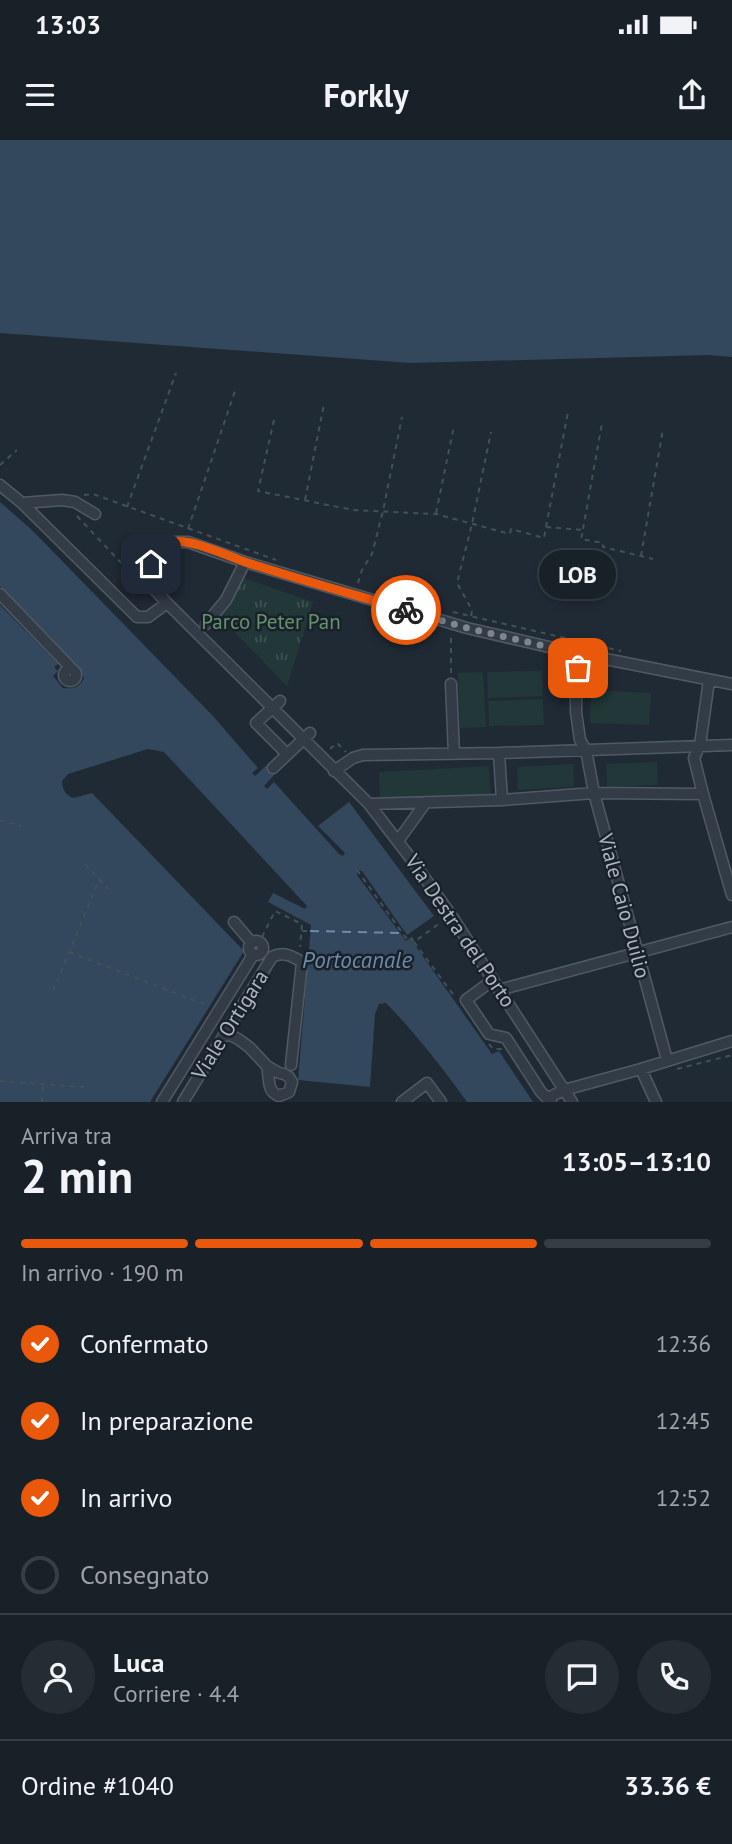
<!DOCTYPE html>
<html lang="it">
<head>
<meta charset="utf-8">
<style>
  body { margin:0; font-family:"PT Sans",sans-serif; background:#252d34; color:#f1f3f6; height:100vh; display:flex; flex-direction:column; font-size:26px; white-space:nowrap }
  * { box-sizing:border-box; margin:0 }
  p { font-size:23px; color:#9fa3a8 }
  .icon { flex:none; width:38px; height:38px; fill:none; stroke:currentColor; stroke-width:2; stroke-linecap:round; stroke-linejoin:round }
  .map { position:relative; height:962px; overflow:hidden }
  .side { display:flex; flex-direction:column; background:#182028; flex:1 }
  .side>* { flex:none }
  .pin { position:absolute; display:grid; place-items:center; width:60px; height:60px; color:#fff; margin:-30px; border-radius:14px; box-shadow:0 4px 10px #0006 }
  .courier { position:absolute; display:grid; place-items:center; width:70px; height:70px; margin:-35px; border:5px solid #ea580c; border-radius:50%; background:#fff; color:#222; box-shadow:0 2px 9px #0007 }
  .bubble { position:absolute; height:49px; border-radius:24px; background:#182028; box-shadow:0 4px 10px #0003,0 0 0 2px #363e45; font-size:23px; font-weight:800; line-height:49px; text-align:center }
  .headline em { font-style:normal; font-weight:800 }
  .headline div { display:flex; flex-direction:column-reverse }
  .headline { display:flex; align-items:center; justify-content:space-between; height:119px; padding:0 21px }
  h1 { font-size:46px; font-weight:800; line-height:52px }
  .bar { display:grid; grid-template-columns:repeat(4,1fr); gap:10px 7px; align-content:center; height:84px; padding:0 21px }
  .bar i { height:9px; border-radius:5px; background:#363e45 }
  .bar .on { background:#ea580c }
  .bar p { grid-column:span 4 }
  .line { display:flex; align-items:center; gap:18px; padding:0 21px; border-top:2px solid #363e45 }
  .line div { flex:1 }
  .round { display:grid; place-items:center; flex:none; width:74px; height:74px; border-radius:37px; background:#252d34 }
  ol { padding:0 21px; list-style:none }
  li { display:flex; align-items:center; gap:21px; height:77px }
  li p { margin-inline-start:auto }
  li .icon { padding:7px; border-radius:50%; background:#ea580c; color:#fff; stroke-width:4 }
  li:last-child { color:#9fa3a8 }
  li i { width:38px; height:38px; border:4px solid #363e45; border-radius:50% }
  .status { display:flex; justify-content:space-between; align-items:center; height:49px; padding:0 35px; background:#182028; direction:ltr }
  .status svg { height:19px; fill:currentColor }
  header { display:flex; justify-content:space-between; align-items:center; height:91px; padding:0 21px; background:#182028; font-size:32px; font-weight:800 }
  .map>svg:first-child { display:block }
  .park { fill:url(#park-tufts) }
  .garden { fill:#223737 }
  .water { fill:#33475d }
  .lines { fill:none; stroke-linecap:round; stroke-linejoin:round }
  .ferry { stroke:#6e8aa7; stroke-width:2; stroke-dasharray:9 7; stroke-linecap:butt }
  .minor-casing { stroke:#505a64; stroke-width:13 }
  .path { stroke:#3f5354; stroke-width:2; stroke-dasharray:5 5; stroke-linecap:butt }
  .minor { stroke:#333c46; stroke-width:10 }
  .done { stroke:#7c8691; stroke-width:7; stroke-dasharray:0 12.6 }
  .route { stroke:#ea580c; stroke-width:9 }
  .labels { text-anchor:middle; stroke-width:5; stroke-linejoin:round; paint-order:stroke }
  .park-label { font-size:21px; fill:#66926c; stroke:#19212a }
  .street-label { font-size:21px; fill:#adb7c3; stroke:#19212a }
  .water-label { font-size:23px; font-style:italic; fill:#6e8aa7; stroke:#19212a }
</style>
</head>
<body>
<div class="status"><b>13:03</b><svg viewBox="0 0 49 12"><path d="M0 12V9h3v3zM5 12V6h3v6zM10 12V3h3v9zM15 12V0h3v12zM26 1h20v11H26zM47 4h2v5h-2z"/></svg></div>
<header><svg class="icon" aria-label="menu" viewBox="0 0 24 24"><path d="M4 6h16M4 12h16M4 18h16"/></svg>Forkly<svg class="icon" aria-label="share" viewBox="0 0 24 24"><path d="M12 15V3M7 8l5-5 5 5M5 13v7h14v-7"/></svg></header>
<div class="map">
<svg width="732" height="962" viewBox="0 0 732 962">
  <defs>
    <pattern id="park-tufts" width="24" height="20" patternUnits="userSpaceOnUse" patternTransform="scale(1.75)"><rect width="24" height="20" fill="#223737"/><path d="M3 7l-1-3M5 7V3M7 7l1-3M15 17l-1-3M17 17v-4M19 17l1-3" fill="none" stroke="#3f5252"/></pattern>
  </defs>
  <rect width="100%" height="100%" fill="#202a35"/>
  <path class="park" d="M240 437 313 462 287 546 217 474Z"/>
  <path class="garden" d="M542 531 543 556 488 558 487 532Z
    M483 532 486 587 460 588 458 533Z
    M591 550 651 553 649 585 590 583Z
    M543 559 544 585 489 586 488 561Z
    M657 622 658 645 607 647 606 624Z
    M573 624 574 647 518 650 517 627Z
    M489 626 491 654 380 660 379 632Z"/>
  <path class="water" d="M0 0H732V217L709 215 411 223 0 193Z
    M0 362 32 390 213 576 258 628 252 633 255 636 269 623 277 632 264 646 267 649 274 642 339 714 343 716 345 713 318 686 349 662 434 776 407 795 362 731 357 730V735L406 801 410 798 492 914 499 911 533 962H467C442 927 416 894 386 863L379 864 375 874 370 947 298 940 311 785 268 762 273 753 305 769 307 766 164 612 148 609 68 634 62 641C63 651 65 654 73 658L92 653 244 811 150 962H0V465L58 524 54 527 58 531 53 536 63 548C73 549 79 548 84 538L77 526 0 446Z"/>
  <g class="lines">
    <path class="ferry" d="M310 791 400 793"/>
    <g class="minor-casing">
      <path id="minor" d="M0 345 22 363 62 360 75 362 95 374
        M22 363 137 477H148L167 463
        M0 454 72 529
        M206 484 226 460 245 422
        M575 513 578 524 576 550V572L580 600 586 610 594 653 667 920
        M64 535a6 6 0 1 1 12 0a6 6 0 1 1-12 0Z
        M709 540 700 605 694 618 703 654 732 755
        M451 544 454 614
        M280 561 256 583 287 614
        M499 613 502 660
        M273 628 310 593
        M334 631 353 618 363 615 499 613 732 605
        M369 664 502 660 594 653 703 654
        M398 701 426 662
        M234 782 252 803
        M249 808a7 7 0 1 1 14 0a7 7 0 1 1-14 0Z
        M493 840 466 860 489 894 506 898 541 952 551 962
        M499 850 732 787
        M226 893 238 899 249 907 267 926 279 933 284 934 289 937 292 942 289 952 279 956C266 951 270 938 267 926
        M641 929 656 962
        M548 958 564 950 641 929 732 901
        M162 962 253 815
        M183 962 272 817C283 811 292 816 302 822L291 925
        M402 962 427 943 441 962
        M572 962 451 775 412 720 369 664 167 463 155 450 151 441V424L156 413 164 406 171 402H188L245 422 467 488 575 513 732 544"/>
    </g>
    <path class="path" d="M274 280 258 351 353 370 436 374 510 394 511 389 544 398 546 387 583 390 581 399 603 403V407L653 419
      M0 325 17 310
      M84 355 93 354 276 420
      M305 360 324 264
      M127 367 176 233
      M436 373 454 286
      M77 376 140 443
      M546 387 568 272
      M188 389 235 251
      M583 389 602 283
      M641 416 663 289
      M358 443 362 430 372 414 383 371 402 277
      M453 472 621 511
      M471 476 472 470 457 443 472 384 491 292
      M451 533V493
      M330 609 337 603 346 612
      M0 680 21 686
      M85 724 108 749
      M357 730 406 798 410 796 414 802 444 780
      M302 791H310
      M262 797 275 771 302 784 300 807
      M414 802 455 857
      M69 812 209 866
      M53 851 99 740
      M489 904 493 909H502
      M677 929 732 915
      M0 941 84 947
      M42 962 43 945"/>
    <use href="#minor" class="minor"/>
  </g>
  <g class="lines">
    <path class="done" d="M406 470 467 488 575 513 578 528"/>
    <path class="route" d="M151 424C156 414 161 404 173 402 190 398 228 416 245 422 298 439 352 454 406 470"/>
  </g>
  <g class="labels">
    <g class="park-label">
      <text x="271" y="489">Parco Peter Pan</text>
    </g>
    <g class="street-label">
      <text transform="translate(624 766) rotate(75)" y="7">Viale Caio Duilio</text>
      <text transform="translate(460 791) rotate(56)" y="7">Via Destra del Porto</text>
      <text transform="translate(230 885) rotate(-58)" y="7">Viale Ortigara</text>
    </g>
    <g class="water-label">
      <text x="357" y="828">Portocanale</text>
    </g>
  </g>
</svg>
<div class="pin" style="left:578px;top:528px;background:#ea580c"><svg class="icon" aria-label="bag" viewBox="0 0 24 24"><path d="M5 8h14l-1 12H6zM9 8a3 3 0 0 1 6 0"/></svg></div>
<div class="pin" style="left:151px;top:424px;background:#1f2937"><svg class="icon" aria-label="home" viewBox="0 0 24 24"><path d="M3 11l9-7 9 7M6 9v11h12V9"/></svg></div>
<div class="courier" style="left:406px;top:470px"><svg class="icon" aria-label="bike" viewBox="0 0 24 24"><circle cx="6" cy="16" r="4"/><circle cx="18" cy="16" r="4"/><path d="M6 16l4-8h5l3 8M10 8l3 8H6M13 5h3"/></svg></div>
<div class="bubble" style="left:539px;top:410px;width:77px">LOB</div>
</div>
<section class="side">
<div class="headline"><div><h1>2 min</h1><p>Arriva tra</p></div><em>13:05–13:10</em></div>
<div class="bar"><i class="on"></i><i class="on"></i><i class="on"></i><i></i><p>In arrivo · 190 m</p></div>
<ol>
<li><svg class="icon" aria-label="check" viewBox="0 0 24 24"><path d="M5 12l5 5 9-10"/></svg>Confermato<p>12:36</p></li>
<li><svg class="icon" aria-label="check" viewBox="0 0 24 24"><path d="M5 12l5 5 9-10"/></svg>In preparazione<p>12:45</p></li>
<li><svg class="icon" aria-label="check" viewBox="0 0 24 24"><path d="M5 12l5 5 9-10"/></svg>In arrivo<p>12:52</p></li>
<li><i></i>Consegnato</li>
</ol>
<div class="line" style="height:126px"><a class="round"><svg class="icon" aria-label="person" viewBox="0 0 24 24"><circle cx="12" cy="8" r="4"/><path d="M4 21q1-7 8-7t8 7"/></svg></a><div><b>Luca</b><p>Corriere · 4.4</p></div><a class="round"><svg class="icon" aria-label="chat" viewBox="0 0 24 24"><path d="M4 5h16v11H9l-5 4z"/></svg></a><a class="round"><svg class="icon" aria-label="phone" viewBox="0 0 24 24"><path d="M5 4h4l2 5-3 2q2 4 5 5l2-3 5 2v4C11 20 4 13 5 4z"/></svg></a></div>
<div class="line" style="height:91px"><div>Ordine #1040</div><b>33.36 €</b></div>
</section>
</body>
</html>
